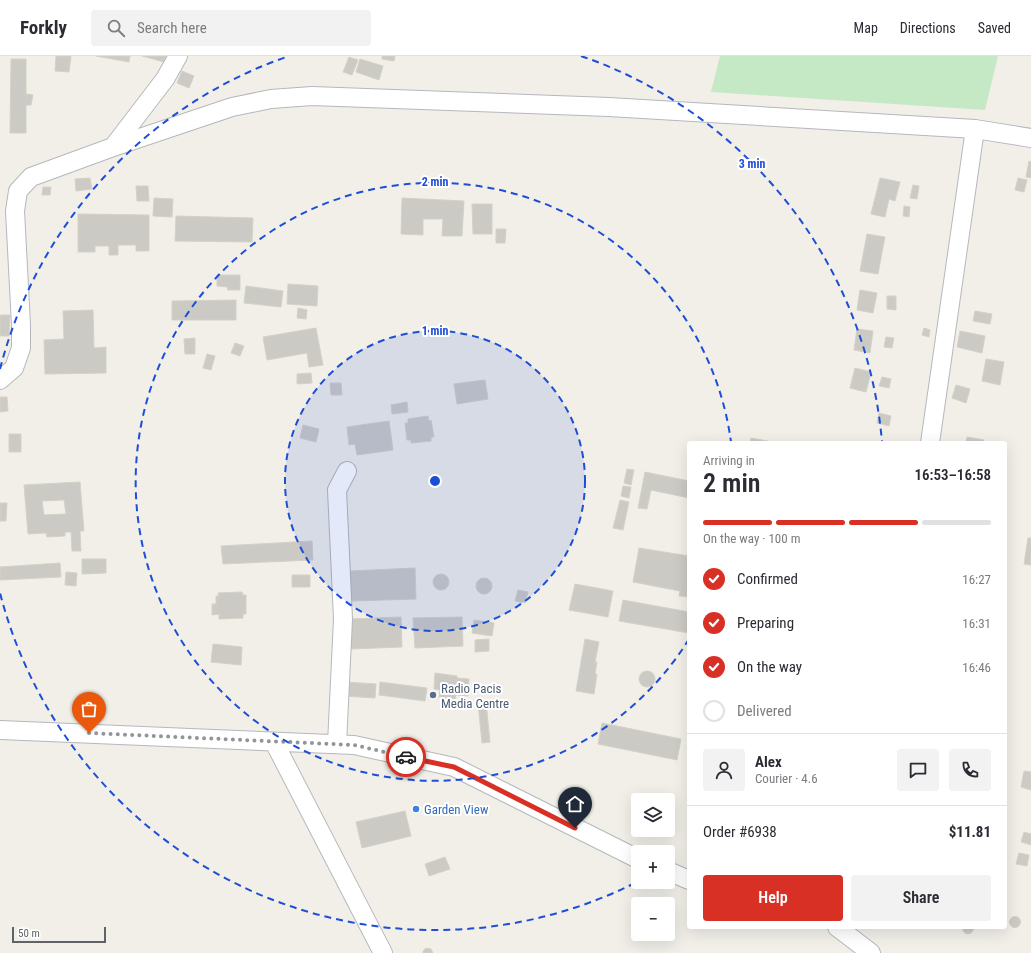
<!DOCTYPE html>
<html lang="en">
<head>
<meta charset="utf-8">
<style>
  body { margin:0; font-family:"Roboto Condensed",sans-serif; background:#f2f2f3; color:#2b2b33; height:100vh; display:flex; flex-direction:column; font-size:15px; white-space:nowrap }
  * { box-sizing:border-box; margin:0 }
  p { font-size:13px; color:#7c7c81 }
  .icon { flex:none; width:22px; height:22px; fill:none; stroke:currentColor; stroke-width:2; stroke-linecap:round; stroke-linejoin:round }
  .map { position:relative; flex:1; overflow:hidden }
  .details { position:absolute; left:687px; top:385px; width:320px; height:488px; display:flex; flex-direction:column; background:#fff; border-radius:4px; box-shadow:0 4px 16px #0002 }
  .details>* { flex:none }
  .fabs { position:absolute; left:631px; top:737px; display:grid; gap:8px }
  .fabs a { display:grid; place-items:center; width:44px; height:44px; border-radius:4px; background:#fff; box-shadow:0 4px 16px #0002; font-size:20px }
  .scale { position:absolute; left:12px; bottom:10px; width:94px; box-sizing:border-box; padding-left:4px; border:2px solid #5f6368; border-top:0; font-size:11px; line-height:14px; white-space:nowrap; color:#5f6368; -webkit-text-stroke:3px #fff; paint-order:stroke }
  .pin { position:absolute; display:grid; place-items:center; width:34px; height:34px; color:#fff; margin:-41px -17px; border-radius:50% 50% 50% 0; rotate:-45deg; box-shadow:0 0 4px #0007 }
  .pin .icon { rotate:45deg }
  .courier { position:absolute; display:grid; place-items:center; width:40px; height:40px; margin:-20px; border:3px solid #d93025; border-radius:50%; background:#fff; color:#222; box-shadow:0 1px 5px #0007 }
  .headline em { font-style:normal; font-weight:600 }
  .headline div { display:flex; flex-direction:column-reverse }
  .headline { display:flex; align-items:center; justify-content:space-between; height:68px; padding:0 16px }
  h1 { font-size:26px; font-weight:600; line-height:30px }
  .bar { display:grid; grid-template-columns:repeat(4,1fr); gap:6px 4px; align-content:center; height:48px; padding:0 16px }
  .bar i { height:5px; border-radius:3px; background:#e1e1e2 }
  .bar .active { background:#d93025 }
  .bar p { grid-column:span 4 }
  .line { display:flex; align-items:center; gap:10px; padding:0 16px; border-top:1px solid #e1e1e2 }
  .line div { flex:1 }
  .round { display:grid; place-items:center; flex:none; width:42px; height:42px; border-radius:4px; background:#f2f2f3 }
  ol { padding:0 16px; list-style:none }
  li { display:flex; align-items:center; gap:12px; height:44px }
  li p { margin-inline-start:auto }
  li .icon { padding:4px; border-radius:50%; background:#d93025; color:#fff; stroke-width:4 }
  li:last-child { color:#7c7c81 }
  li i { width:22px; height:22px; border:2px solid #e1e1e2; border-radius:50% }
  .button { display:flex; gap:8px; margin-top:auto; padding:8px 16px }
  .button a { flex:1; height:46px; border-radius:4px; background:#d93025; color:#fff; font-size:16px; font-weight:600; line-height:46px; text-align:center }
  .button a+a { background:#f2f2f3; color:#2b2b33 }
  header { display:flex; align-items:center; gap:24px; box-sizing:border-box; height:56px; padding:0 20px; background:#fff; border-bottom:1px solid #e1e1e2 }
  header strong { font-size:19px }
  nav { display:flex; gap:22px; margin-inline-start:auto; font-size:14px }
  .search { width:280px; height:36px; background:#f2f2f3; display:flex; align-items:center; gap:10px; box-sizing:border-box; padding:0 14px; border-radius:4px; color:#7c7c81; font-size:15px }
  .map>svg:first-child { display:block }
  .green { fill:#c5e8c5 }
  .building { fill:#cccac5; stroke:#d6d1c6; fill-rule:evenodd }
  .lines { fill:none; stroke-linecap:round; stroke-linejoin:round }
  .minor-casing { stroke:#b5b8bc; stroke-width:20 }
  .minor { stroke:#fff; stroke-width:18 }
  .done { stroke:#929495; stroke-width:4; stroke-dasharray:0 7.2 }
  .route { stroke:#d93025; stroke-width:5 }
  .ring { fill:none; stroke:#1d4ed8; stroke-width:2; stroke-dasharray:7 5 }
  .service-dot { fill:#5c6f8a; stroke:#fff; stroke-width:1.5 }
  .shop-dot { fill:#3f7fe0; stroke:#fff; stroke-width:1.5 }
  .labels { text-anchor:middle; stroke-width:4; stroke-linejoin:round; paint-order:stroke }
  .service-label { font-size:13px; fill:#4e5e75; stroke:#fff; text-anchor:start }
  .shop-label { font-size:13px; fill:#366cbe; stroke:#fff; text-anchor:start }
  .centre { fill:#1d4ed8; stroke:#fff; stroke-width:2 }
  .ring-label { font-size:12px; text-anchor:middle; font-weight:bold; fill:#1d4ed8; stroke:#fff; stroke-width:4; stroke-linejoin:round; paint-order:stroke }
</style>
</head>
<body>
<header>
<strong>Forkly</strong>
<div class="search"><svg class="icon" aria-label="search" viewBox="0 0 24 24"><circle cx="10" cy="10" r="6"/><path d="M15 15l6 6"/></svg>Search here</div>
<nav><a>Map</a><a>Directions</a><a>Saved</a></nav>
</header>
<div class="map">
<svg width="1031" height="897" viewBox="0 0 1031 897">
  <rect width="100%" height="100%" fill="#f1efe8"/>
  <path class="green" d="M720 0H998L985 54 711 36Z"/>
  <path class="building" d="M56 0H71L69 16 55 15Z
    M96 0H130L129 6Z
    M142 0H166L164 6Z
    M382 0H395L394 5 382 3Z
    M349 1 358 4 352 19 343 16Z
    M11 3H26V38L33 39 31 49H26V77H10Z
    M360 3 383 10 379 24 356 16Z
    M182 15 194 20 189 32 177 27Z
    M1029 105 1031 106V122L1026 121Z
    M90 122 92 133 76 135 75 123Z
    M880 122 900 126 895 145 889 143 885 161 871 158Z
    M1018 122 1027 124 1024 136 1015 134Z
    M913 129 919 130 917 143 910 142Z
    M136 130H148L149 145H137Z
    M43 131H51L50 139H42Z
    M154 142 173 143 172 161 153 160Z
    M402 142 464 145 462 180H442L443 163H423V179L401 178Z
    M472 148H492V178H473Z
    M904 150 910 151 909 161 903 160Z
    M78 158 149 159V195H136V189H118V199H109V190H95V196H78Z
    M176 160 253 162 252 186 175 185Z
    M496 173H506L505 187H496Z
    M867 178 885 181 878 218 860 215Z
    M217 219H240V234H228L227 231 217 230Z
    M288 228 318 230 317 250 287 248Z
    M246 230 283 235 281 251 244 247Z
    M860 234 877 237 873 257 857 254Z
    M887 240H896V254L887 253Z
    M236 244V264H172V245Z
    M298 252 307 254 306 263 297 262Z
    M93 254 94 292 106 291V317L45 318 44 284 64 283 63 255Z
    M975 255 992 258 990 268 973 265Z
    M0 259H10L9 280H0Z
    M316 272 323 309 309 311 307 297 267 304 263 281Z
    M924 272 930 274 929 281 922 279Z
    M857 273 873 275 870 297 854 294Z
    M960 275 985 280 982 297 957 291Z
    M886 281 894 282 892 292 884 291Z
    M195 282V298H185L184 283Z
    M235 287 244 290 240 300 231 297Z
    M207 298 215 300 211 314 203 312Z
    M986 303 1004 306 1000 329 982 325Z
    M855 312 871 316 866 336 850 332Z
    M311 317 312 327 297 328V318Z
    M882 321 891 323 889 332 879 330Z
    M485 324 488 343 457 348 454 328Z
    M330 327H341L342 339H331Z
    M956 329 970 333 966 347 952 342Z
    M0 341H7L8 355 0 356Z
    M407 346 408 356 392 358 391 349Z
    M879 357 891 360 889 370 877 367Z
    M428 360 429 365 431 364 434 381H431V385L411 387V384H407L405 367H408V363Z
    M389 365 393 394 357 399 355 388 349 389 347 371Z
    M303 369 319 373 316 386 300 382Z
    M9 378H21V396H9Z
    M967 381 984 384 983 387H966Z
    M751 382 778 387H750Z
    M627 413 634 414 631 429 624 427Z
    M645 416 689 425V442L651 434 647 453 638 452Z
    M80 426 84 475H80L81 495H72L71 476H65V480L47 481 46 477 28 478 24 429ZM64 444 66 458 44 459 42 445Z
    M623 430 631 431 629 442 621 440Z
    M620 444 629 446 623 474 613 472Z
    M0 447H7L6 465H0Z
    M1028 482H1031V509L1024 508Z
    M312 485 313 504 223 508 221 490Z
    M639 492 689 500V541L679 540 680 535 633 526Z
    M82 503H106V517L82 518Z
    M60 507 61 521 0 524V511Z
    M415 512 416 543 351 545 350 515Z
    M66 516 77 517 76 530 65 529Z
    M433 526a8 8 0 1 1 16 0a8 8 0 1 1-16 0Z
    M292 519H310V531H292Z
    M476 530a8 8 0 1 1 16 0a8 8 0 1 1-16 0Z
    M575 528 613 535 608 561 569 554Z
    M518 534 528 536 525 547 515 545Z
    M242 536 243 539H246V558H243V562L219 563V558L212 559V548H216V540H219L218 537Z
    M623 544 689 556V577L619 565Z
    M401 561 402 591 351 593 350 563Z
    M462 561 463 590 415 592 413 562Z
    M474 564 494 567 492 580 472 577Z
    M489 583V595L475 596V584Z
    M585 583 599 586 595 606H597L595 618H597L594 638 576 635Z
    M213 588 242 591 241 609 211 606Z
    M639 623a8 8 0 1 1 16 0a8 8 0 1 1-16 0Z
    M435 617 457 620V622L469 623 468 640 456 639 455 643 439 641 440 634 434 633Z
    M345 626 376 628 375 642 344 640Z
    M380 626 427 632 425 645 379 639Z
    M486 646 490 686 482 687 478 647Z
    M602 667 681 683 677 704 598 688Z
    M1024 715 1031 716V734L1021 731Z
    M405 755 411 780 362 792 356 766Z
    M1024 776 1031 778V789L1021 786Z
    M1019 797 1029 799 1027 810 1016 808Z
    M445 801 450 813 429 820 425 808Z
    M1009.5 866a5.5 5.5 0 1 1 11 0a5.5 5.5 0 1 1-11 0Z
    M963 871H974V873L971 877 968 878 965 877 963 875Z
    M426 892 431 893 433 897H423V895Z"/>
  <g class="lines">
    <g class="minor-casing">
      <path id="minor" d="M113 91 165 23 178 0
        M0 324 14 312 21 292V269L15 155 18 135 31 121 113 91 232 51 271 43 312 40 609 51 975 73 1031 82
        M930 387 975 73
        M0 674 354 689 454 711 638 803
        M274 686 383 897
        M337 688 343 563 337 434 347 415
        M668 815 689 824
        M837 871 871 897"/>
    </g>
    <use href="#minor" class="minor"/>
  </g>
  <g class="lines">
    <path class="done" d="M89 677 354 689 406 701"/>
    <path class="route" d="M406 701 454 711 575 772"/>
  </g>
  <circle cx="435" cy="425" r="150" fill="#1d4ed8" fill-opacity=".12"/>
  <g class="ring">
    <circle cx="435" cy="425" r="150"/>
    <path d="M689 583A299 299 0 1 1 731 386"/>
    <path d="M635 827A449 449 0 0 1 0 537M0 313A449 449 0 0 1 289 0M581 0A449 449 0 0 1 882 386"/>
  </g>
  <circle class="service-dot" cx="433" cy="639" r="4"/>
  <circle class="shop-dot" cx="416" cy="753" r="4"/>
  <g class="labels">
    <g class="service-label">
      <text x="441" y="637">Radio Pacis<tspan x="441" dy="15">Media Centre</tspan></text>
    </g>
    <g class="shop-label">
      <text x="424" y="758">Garden View</text>
    </g>
  </g>
  <circle cx="435" cy="425" r="6" class="centre"/>
  <g class="ring-label">
    <text x="752" y="112">3 min</text>
    <text x="435" y="130">2 min</text>
    <text x="435" y="279">1 min</text>
  </g>
</svg>
<div class="fabs">
<a><svg class="icon" aria-label="layers" viewBox="0 0 24 24"><path d="M12 4l9 5-9 5-9-5zM3 14l9 5 9-5"/></svg></a>
<a>+</a>
<a>−</a>
</div>
<div class="scale">50 m</div>
<div class="pin" style="left:89px;top:677px;background:#ea580c"><svg class="icon" aria-label="bag" viewBox="0 0 24 24"><path d="M5 8h14l-1 12H6zM9 8a3 3 0 0 1 6 0"/></svg></div>
<div class="pin" style="left:575px;top:772px;background:#1f2937"><svg class="icon" aria-label="home" viewBox="0 0 24 24"><path d="M3 11l9-7 9 7M6 9v11h12V9"/></svg></div>
<div class="courier" style="left:406px;top:701px"><svg class="icon" aria-label="car" viewBox="0 0 24 24"><path d="M5 17H2v-5l4-1 3-4h7l3 4 3 1v5h-3M9 17h6M6 11h13"/><circle cx="7" cy="17" r="2"/><circle cx="17" cy="17" r="2"/></svg></div>
<section class="details">
<div class="headline"><div><h1>2 min</h1><p>Arriving in</p></div><em>16:53–16:58</em></div>
<div class="bar"><i class="active"></i><i class="active"></i><i class="active"></i><i></i><p>On the way · 100 m</p></div>
<ol>
<li><svg class="icon" aria-label="check" viewBox="0 0 24 24"><path d="M5 12l5 5 9-10"/></svg>Confirmed<p>16:27</p></li>
<li><svg class="icon" aria-label="check" viewBox="0 0 24 24"><path d="M5 12l5 5 9-10"/></svg>Preparing<p>16:31</p></li>
<li><svg class="icon" aria-label="check" viewBox="0 0 24 24"><path d="M5 12l5 5 9-10"/></svg>On the way<p>16:46</p></li>
<li><i></i>Delivered</li>
</ol>
<div class="line" style="height:72px"><a class="round"><svg class="icon" aria-label="person" viewBox="0 0 24 24"><circle cx="12" cy="8" r="4"/><path d="M4 21q1-7 8-7t8 7"/></svg></a><div><b>Alex</b><p>Courier · 4.6</p></div><a class="round"><svg class="icon" aria-label="chat" viewBox="0 0 24 24"><path d="M4 5h16v11H9l-5 4z"/></svg></a><a class="round"><svg class="icon" aria-label="phone" viewBox="0 0 24 24"><path d="M5 4h4l2 5-3 2q2 4 5 5l2-3 5 2v4C11 20 4 13 5 4z"/></svg></a></div>
<div class="line" style="height:52px"><div>Order #6938</div><b>$11.81</b></div>
<div class="button"><a>Help</a><a>Share</a></div>
</section>
</div>
</body>
</html>
